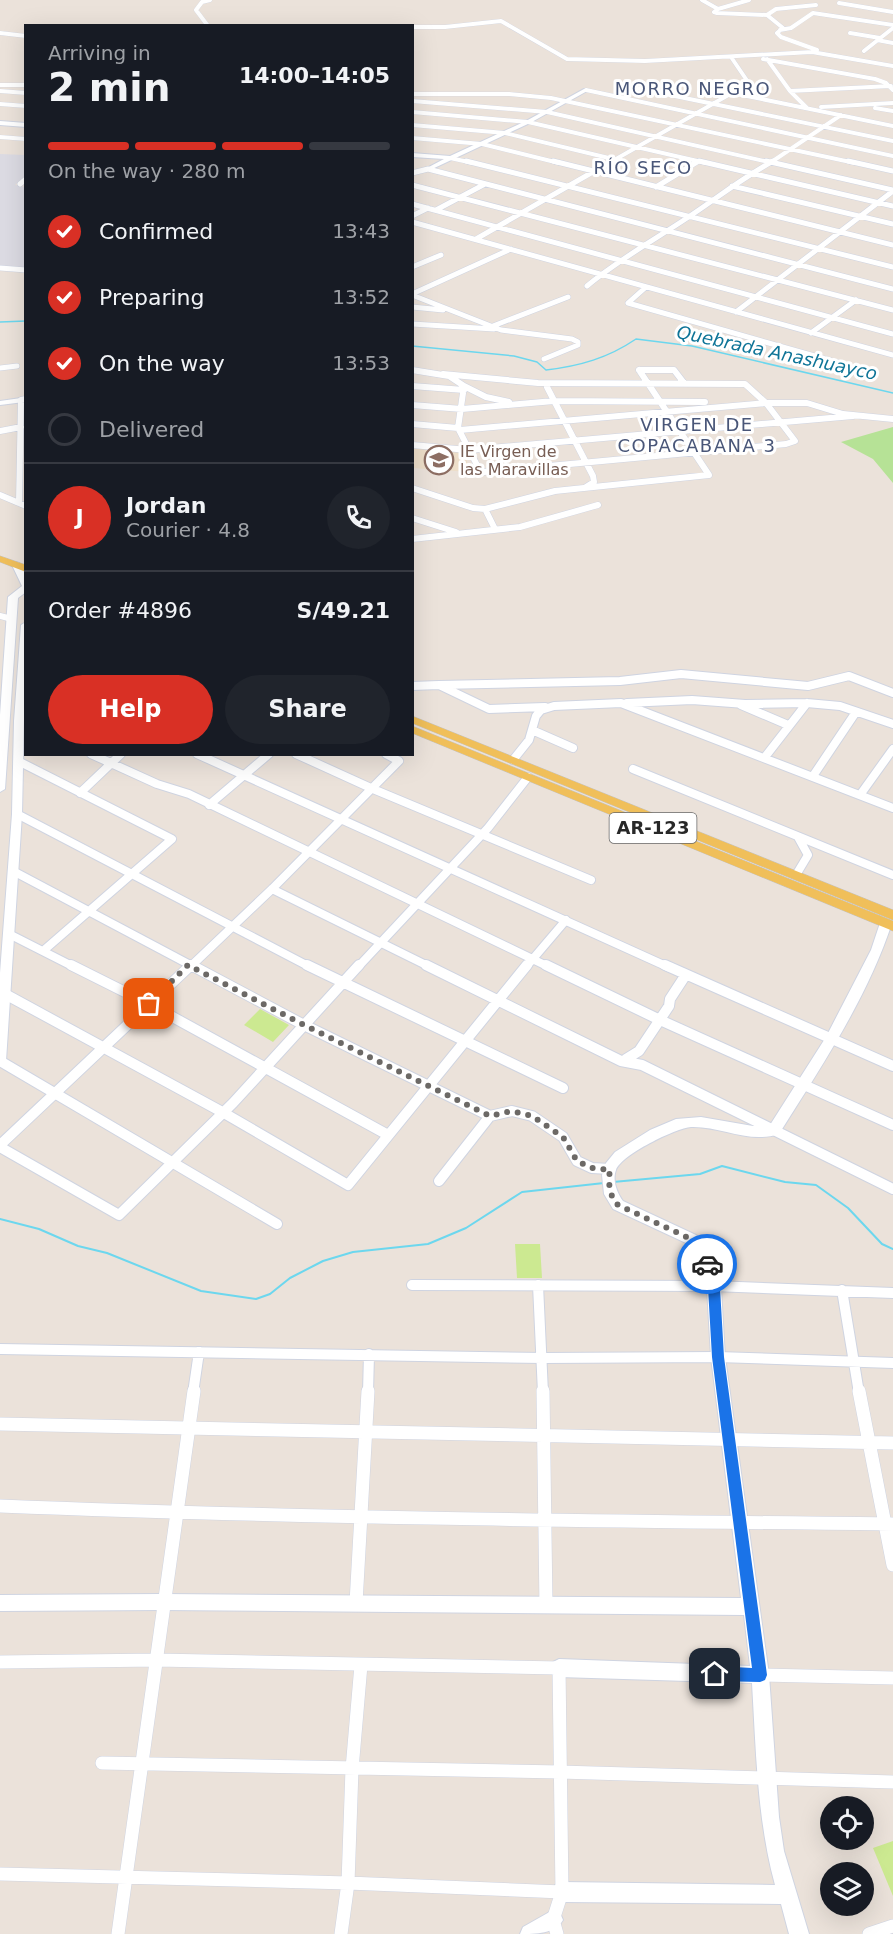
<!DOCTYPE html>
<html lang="en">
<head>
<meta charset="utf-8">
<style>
  body { margin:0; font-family:"DejaVu Sans",sans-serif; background:#20242c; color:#f1f3f6; height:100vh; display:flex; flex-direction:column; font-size:22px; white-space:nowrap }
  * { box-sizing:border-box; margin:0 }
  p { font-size:20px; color:#9ea1a6 }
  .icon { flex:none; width:33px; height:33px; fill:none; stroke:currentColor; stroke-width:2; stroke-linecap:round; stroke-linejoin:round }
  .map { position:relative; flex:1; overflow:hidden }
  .sheet { position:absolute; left:24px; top:24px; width:390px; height:732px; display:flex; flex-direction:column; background:#171b24; border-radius:0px; box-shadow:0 6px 24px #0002 }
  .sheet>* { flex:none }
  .tools { position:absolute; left:820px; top:1796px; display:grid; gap:12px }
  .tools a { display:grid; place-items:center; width:54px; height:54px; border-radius:50%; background:#171b24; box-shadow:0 6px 24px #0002; font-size:30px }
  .pin { position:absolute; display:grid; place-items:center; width:51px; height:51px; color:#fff; margin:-26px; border-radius:12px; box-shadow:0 3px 9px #0006 }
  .courier { position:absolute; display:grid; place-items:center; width:60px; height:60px; margin:-30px; border:4px solid #1a73e8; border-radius:50%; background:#fff; color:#222; box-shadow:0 2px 8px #0007 }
  .overview em { font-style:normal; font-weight:700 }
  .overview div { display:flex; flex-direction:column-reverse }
  .overview { display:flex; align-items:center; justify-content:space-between; height:102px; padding:0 24px }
  h1 { font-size:39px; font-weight:700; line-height:45px }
  .bar { display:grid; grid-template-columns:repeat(4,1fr); gap:9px 6px; align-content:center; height:72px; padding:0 24px }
  .bar i { height:8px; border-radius:4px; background:#363941 }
  .bar .current { background:#d93025 }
  .bar p { grid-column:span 4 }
  .line { display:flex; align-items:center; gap:15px; padding:0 24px; border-top:2px solid #363941 }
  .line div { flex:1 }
  .round { display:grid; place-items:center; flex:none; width:63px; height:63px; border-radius:32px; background:#20242c }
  ol { padding:0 24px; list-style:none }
  li { display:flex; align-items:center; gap:18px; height:66px }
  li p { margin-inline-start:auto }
  li .icon { padding:6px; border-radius:50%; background:#d93025; color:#fff; stroke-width:4 }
  li:last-child { color:#9ea1a6 }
  li i { width:33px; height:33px; border:3px solid #363941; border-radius:50% }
  .primary-button { display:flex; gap:12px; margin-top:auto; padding:12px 24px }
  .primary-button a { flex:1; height:69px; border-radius:36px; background:#d93025; color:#fff; font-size:24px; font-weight:700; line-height:69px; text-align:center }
  .primary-button a+a { background:#20242c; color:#f1f3f6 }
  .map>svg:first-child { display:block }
  .industrial { fill:#dcdbe3 }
  .education { fill:#eddec9 }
  .green { fill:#b6e296 }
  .pitch { fill:#cce991 }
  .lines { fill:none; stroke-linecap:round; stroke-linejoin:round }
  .stream-far1 { stroke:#6cd7ee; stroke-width:1.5 }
  .stream { stroke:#6cd7ee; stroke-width:2 }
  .street-far5-casing { stroke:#cfd4e1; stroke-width:4.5 }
  .street-far4-casing { stroke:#cfd4e1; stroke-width:6 }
  .street-far3-casing { stroke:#cfd4e1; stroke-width:7 }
  .street-far2-casing { stroke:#cfd4e1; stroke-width:10 }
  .street-far1-casing { stroke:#cfd4e1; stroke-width:12 }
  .street-casing { stroke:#cfd4e1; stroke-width:14 }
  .secondary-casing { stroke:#cfd4e1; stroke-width:2 }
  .primary-casing { stroke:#c3c3c3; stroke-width:1 }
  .street-far5 { stroke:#fff; stroke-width:4 }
  .street-far4 { stroke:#fff; stroke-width:5 }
  .street-far3 { stroke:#fff; stroke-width:6 }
  .street-far2 { stroke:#fff; stroke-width:8 }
  .street-far1 { stroke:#fff; stroke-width:10 }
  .street { stroke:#fff; stroke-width:13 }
  .secondary { fill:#fff; fill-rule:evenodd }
  .primary { fill:#f0bf5a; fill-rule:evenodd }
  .route { fill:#1a73e8 }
  .done { stroke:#6c6966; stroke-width:6; stroke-dasharray:0 10.8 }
  .labels { text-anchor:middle; stroke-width:6; stroke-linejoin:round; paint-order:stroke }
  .far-education-label { font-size:16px; fill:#785e54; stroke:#fff; text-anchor:start }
  .far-neighbourhood-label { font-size:18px; letter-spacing:1.5px; fill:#495678; stroke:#fff }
  .far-quarter-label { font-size:18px; letter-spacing:1.5px; fill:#495678; stroke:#fff }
  .far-water-label { font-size:18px; font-style:italic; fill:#0e7497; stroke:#fff }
  .shield { fill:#fff; stroke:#686868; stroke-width:1.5 }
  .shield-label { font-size:18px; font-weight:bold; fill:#282828 }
</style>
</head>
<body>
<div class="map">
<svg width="893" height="1934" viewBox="0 0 893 1934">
  <rect width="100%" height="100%" fill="#ebe2da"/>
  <path class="industrial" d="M0 154 25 155V176L15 185 25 187V268L0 266Z"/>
  <path class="education" d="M412 448 464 451 470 472 413 468Z"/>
  <path class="green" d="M893 427V483L873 459 841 442Z"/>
  <path class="pitch" d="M260 1009 289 1025 273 1042 244 1025Z
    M515 1244H540L542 1278H517Z
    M893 1841V1896L873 1848Z"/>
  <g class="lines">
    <path class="stream-far1" d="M0 322 26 321
      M412 346 514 356 537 362 546 370C580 366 608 358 636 339L692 346 893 393"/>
    <path class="stream" d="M613 1182 700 1174 722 1166 785 1182 816 1185 848 1208 882 1244 893 1249
      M0 1219 39 1229 78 1246 107 1253 201 1291 256 1299 270 1294 290 1278 323 1261 353 1252 428 1244 466 1228 522 1192 604 1183"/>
    <g class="street-far5-casing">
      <path id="street-far5" d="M702 0 718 9 714 12 717 13 767 15 783 28 777 33 781 37 817 50
        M839 3 893 12
        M718 9 749 0
        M767 15 776 9 816 5
        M208 26 196 10 202 2 210 0
        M412 27H445L501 21 567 59 645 61 812 52 893 66
        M780 30 791 28 813 13 893 25
        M0 33 26 36
        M850 33 880 38
        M877 40 893 43
        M864 51 893 28
        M763 59 875 79 886 83 893 90
        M767 59 790 91 807 108
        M0 85H26
        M636 88 893 141
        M586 90 893 156
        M0 91 26 93
        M790 91 891 86
        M732 93 893 126
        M412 94H509L551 98 855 163
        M412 101 547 112 773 163
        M0 104 26 106
        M821 107 893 103
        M875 108 893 111
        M412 112 528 122 706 163
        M412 125 505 133 613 159
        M0 137 26 139
        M412 138 482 144 559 163
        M450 158 473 163
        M609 163 746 85 748 82 731 57
        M770 163 841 115"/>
    </g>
    <g class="street-far4-casing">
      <path id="street-far4" d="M466 161 893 267
        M553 161 893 245
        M699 161 893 206
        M766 161 893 190
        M848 161 893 171
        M412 173 428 169 893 289
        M20 184 26 179
        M412 185 893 310
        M732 186 893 224
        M656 187 697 162
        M412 204 893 334
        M436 210 485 184
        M412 216 428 208
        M412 222 893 355
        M476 239 612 161
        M412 267 441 255
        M0 268 26 270
        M587 286C618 260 654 240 687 218 717 198 741 179 773 161
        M646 287 628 303 850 366
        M412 294 511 249
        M412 295 501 330 572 339 578 342V345L544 359
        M412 307 443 310
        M736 312 893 191
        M412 324 494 329
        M493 326 568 297
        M811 333 856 300
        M0 368 17 366"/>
    </g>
    <g class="street-far3-casing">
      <path id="street-far3" d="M412 370 449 376 464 386 458 428 479 469 484 472 786 444 795 441 766 403 745 384 538 383 443 374
        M639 370H674L684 383
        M412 386 464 390
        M464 386 486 397 509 402
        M547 387 593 476 594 482 586 487
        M412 405 462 409 554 401 705 402
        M412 424 458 428
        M460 430 766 403H807L843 414 893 419
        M0 431 21 427
        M412 445 468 450 853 416
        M412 488 473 508 485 509 555 491 709 475 639 370
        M0 495 26 506
        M19 503 21 400 26 399
        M485 509 495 529
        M412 518 456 532
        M412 539 520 527 598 505
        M0 616 12 619"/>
    </g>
    <g class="street-far2-casing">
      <path id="street-far2" d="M439 685 620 681 681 674 808 686 849 676 893 693
        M412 686 439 685 489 709 545 707
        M627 703 692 700 745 704 807 703 840 706 893 724
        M741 705 788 725
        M532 730 573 748
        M91 754 157 784 189 794 549 967
        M197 754 668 967
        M296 754 373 789 591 880
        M765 757 807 703
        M513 760 529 740 536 716 541 710 554 706 621 703 893 808
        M18 761 172 839 43 951
        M633 769 893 875
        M813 776 856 712
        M80 793 121 754
        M860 795 893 749
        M209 805 269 754
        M17 814 310 967
        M13 871 194 967
        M796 875 808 855 798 837
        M272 889 430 967
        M9 934 74 967
        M190 967 272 889 399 761 386 754
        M358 967 488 828 528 777
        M526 967 566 920"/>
    </g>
    <g class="street-far1-casing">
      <path id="street-far1" d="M71 965 149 1004 388 1135
        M191 965 304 1025 490 1116 512 1111 532 1116 563 1137 577 1161 592 1168 610 1169
        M307 965 563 1088
        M426 965 621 1061 642 1065 893 1189
        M546 965 660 1020 893 1125
        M665 965 893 1066
        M5 994 224 1113 348 1185 527 965
        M626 1059 639 1051 669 1006 670 999 685 976
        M0 1061 277 1224
        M0 1145 191 965
        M0 1147 119 1215 233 1103 359 965
        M439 1181 490 1116
        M412 1285 713 1286 893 1293
        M538 1285 543 1393
        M842 1290 859 1393
        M0 1349 543 1358 718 1357 893 1363
        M193 1393 199 1352
        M368 1393 369 1354"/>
    </g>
    <g class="street-casing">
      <path id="street" d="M543 1391 546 1606
        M859 1391 893 1565
        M0 1424 893 1443
        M0 1506C298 1518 595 1521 893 1524
        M356 1603 368 1391
        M0 1662 157 1660 559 1668 562 1892 553 1920 557 1934
        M760 1675 893 1678
        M102 1763 560 1772 893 1782
        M0 1874 348 1883 562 1892
        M118 1934 194 1391
        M341 1934 348 1883 352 1769 361 1665
        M869 1934 893 1926"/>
    </g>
    <g class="secondary-casing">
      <path id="secondary" d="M584 89 589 90 530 123 430 170 425 169 444 159 412 157V153L450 156 526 121Z
        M0 121 26 123V127L0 125Z
        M21 398H24V402L0 405V401Z
        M16 562 19 563 26 575V592L18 598 5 789 0 792V715L8 597 22 586 12 565Z
        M26 622 22 814 6 1061 4 1065 0 1066V973L12 814 14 721 21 625Z
        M886 919 892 923C867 999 821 1067 779 1134 749 1144 721 1126 691 1127 676 1128 621 1155 616 1170 612 1180 617 1193 623 1201L696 1235 705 1245 717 1269 721 1288 725 1357 769 1675 779 1817 784 1851 809 1934H789L781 1904 562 1902 555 1899 552 1892 555 1885 562 1882 775 1885C757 1819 756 1751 752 1683L559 1677 553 1674 550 1668 553 1662 559 1659 750 1666 744 1615 162 1610 0 1611V1595L162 1594 741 1598 711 1357 707 1288 703 1269 695 1253 686 1243 613 1209 604 1194 602 1175 606 1163 615 1152 650 1130 676 1119 701 1117 753 1126 770 1125 826 1037 871 950 880 923Z
        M553 1910 560 1913 563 1920C555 1934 536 1934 520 1934L523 1927Z"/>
    </g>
    <g class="primary-casing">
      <path id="primary" d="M0 556 26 565V572L0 562Z
        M412 716 893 910V920L412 723Z
        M412 726 893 921V931L412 733Z"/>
    </g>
    <use href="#street-far5" class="street-far5"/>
    <use href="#street-far4" class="street-far4"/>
    <use href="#street-far3" class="street-far3"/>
    <use href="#street-far2" class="street-far2"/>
    <use href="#street-far1" class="street-far1"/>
    <use href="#street" class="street"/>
    <use href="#secondary" class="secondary"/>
    <use href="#primary" class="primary"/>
  </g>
  <path class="route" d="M707 1259 713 1264 720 1288 724 1357 767 1675 765 1680 760 1682 715 1681 710 1679 708 1674 710 1669 715 1666 752 1668 712 1357 708 1288 702 1264Z"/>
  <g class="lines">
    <path class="done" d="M149 1004 188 965 304 1025 490 1116 512 1111 532 1116 563 1137 577 1161 592 1168 610 1170C608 1182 609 1196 618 1205L691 1239 700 1249 707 1264"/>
  </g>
  <defs>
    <g id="school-ring" transform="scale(1.5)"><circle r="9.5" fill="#fff" stroke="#8d6e63" stroke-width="1.5"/><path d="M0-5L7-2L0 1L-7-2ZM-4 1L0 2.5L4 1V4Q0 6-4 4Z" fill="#8d6e63"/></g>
  </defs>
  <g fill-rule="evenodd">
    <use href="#school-ring" x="439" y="460"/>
  </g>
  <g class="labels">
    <g class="far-education-label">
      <text x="460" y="457">IE Virgen de<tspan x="460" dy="18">las Maravillas</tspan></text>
    </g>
    <g class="far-neighbourhood-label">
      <text x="693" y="95">MORRO NEGRO</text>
      <text x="697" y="431">VIRGEN DE<tspan x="697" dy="21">COPACABANA 3</tspan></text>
    </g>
    <g class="far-quarter-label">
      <text x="643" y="174">RÍO SECO</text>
    </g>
    <g class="far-water-label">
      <text transform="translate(777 353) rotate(12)" y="6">Quebrada Anashuayco</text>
    </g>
    <rect class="shield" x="609.5" y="813" width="87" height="30" rx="4.5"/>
    <g class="shield-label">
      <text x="653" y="834">AR-123</text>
    </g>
  </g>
</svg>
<div class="tools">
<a><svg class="icon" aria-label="locate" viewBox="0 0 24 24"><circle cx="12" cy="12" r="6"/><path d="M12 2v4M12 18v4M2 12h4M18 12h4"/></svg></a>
<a><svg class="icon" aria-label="layers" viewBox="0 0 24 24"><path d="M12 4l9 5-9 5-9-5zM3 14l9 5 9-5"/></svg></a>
</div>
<div class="pin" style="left:149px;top:1004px;background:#ea580c"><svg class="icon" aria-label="bag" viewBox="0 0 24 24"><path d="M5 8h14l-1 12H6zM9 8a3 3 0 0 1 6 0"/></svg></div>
<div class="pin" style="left:715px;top:1674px;background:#1f2937"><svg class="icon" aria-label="home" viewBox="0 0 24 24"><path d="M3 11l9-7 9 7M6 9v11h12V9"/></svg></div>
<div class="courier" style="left:707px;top:1264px"><svg class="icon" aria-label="car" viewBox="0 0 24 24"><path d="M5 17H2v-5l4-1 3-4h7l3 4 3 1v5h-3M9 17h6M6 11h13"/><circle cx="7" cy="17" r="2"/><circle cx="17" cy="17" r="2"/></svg></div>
<section class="sheet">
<div class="overview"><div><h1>2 min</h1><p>Arriving in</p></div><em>14:00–14:05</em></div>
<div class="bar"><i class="current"></i><i class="current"></i><i class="current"></i><i></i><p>On the way · 280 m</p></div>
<ol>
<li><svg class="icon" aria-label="check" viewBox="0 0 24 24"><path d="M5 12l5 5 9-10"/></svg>Confirmed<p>13:43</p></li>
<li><svg class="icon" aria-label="check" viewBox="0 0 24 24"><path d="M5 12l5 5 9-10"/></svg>Preparing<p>13:52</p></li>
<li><svg class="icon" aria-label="check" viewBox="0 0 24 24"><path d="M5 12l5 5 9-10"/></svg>On the way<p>13:53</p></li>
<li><i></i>Delivered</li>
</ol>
<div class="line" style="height:108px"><b class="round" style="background:#d93025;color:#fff">J</b><div><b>Jordan</b><p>Courier · 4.8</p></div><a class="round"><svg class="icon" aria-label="phone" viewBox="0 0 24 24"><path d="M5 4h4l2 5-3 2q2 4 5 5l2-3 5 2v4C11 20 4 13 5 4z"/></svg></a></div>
<div class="line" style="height:78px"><div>Order #4896</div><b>S/49.21</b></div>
<div class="primary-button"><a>Help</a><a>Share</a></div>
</section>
</div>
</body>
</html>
